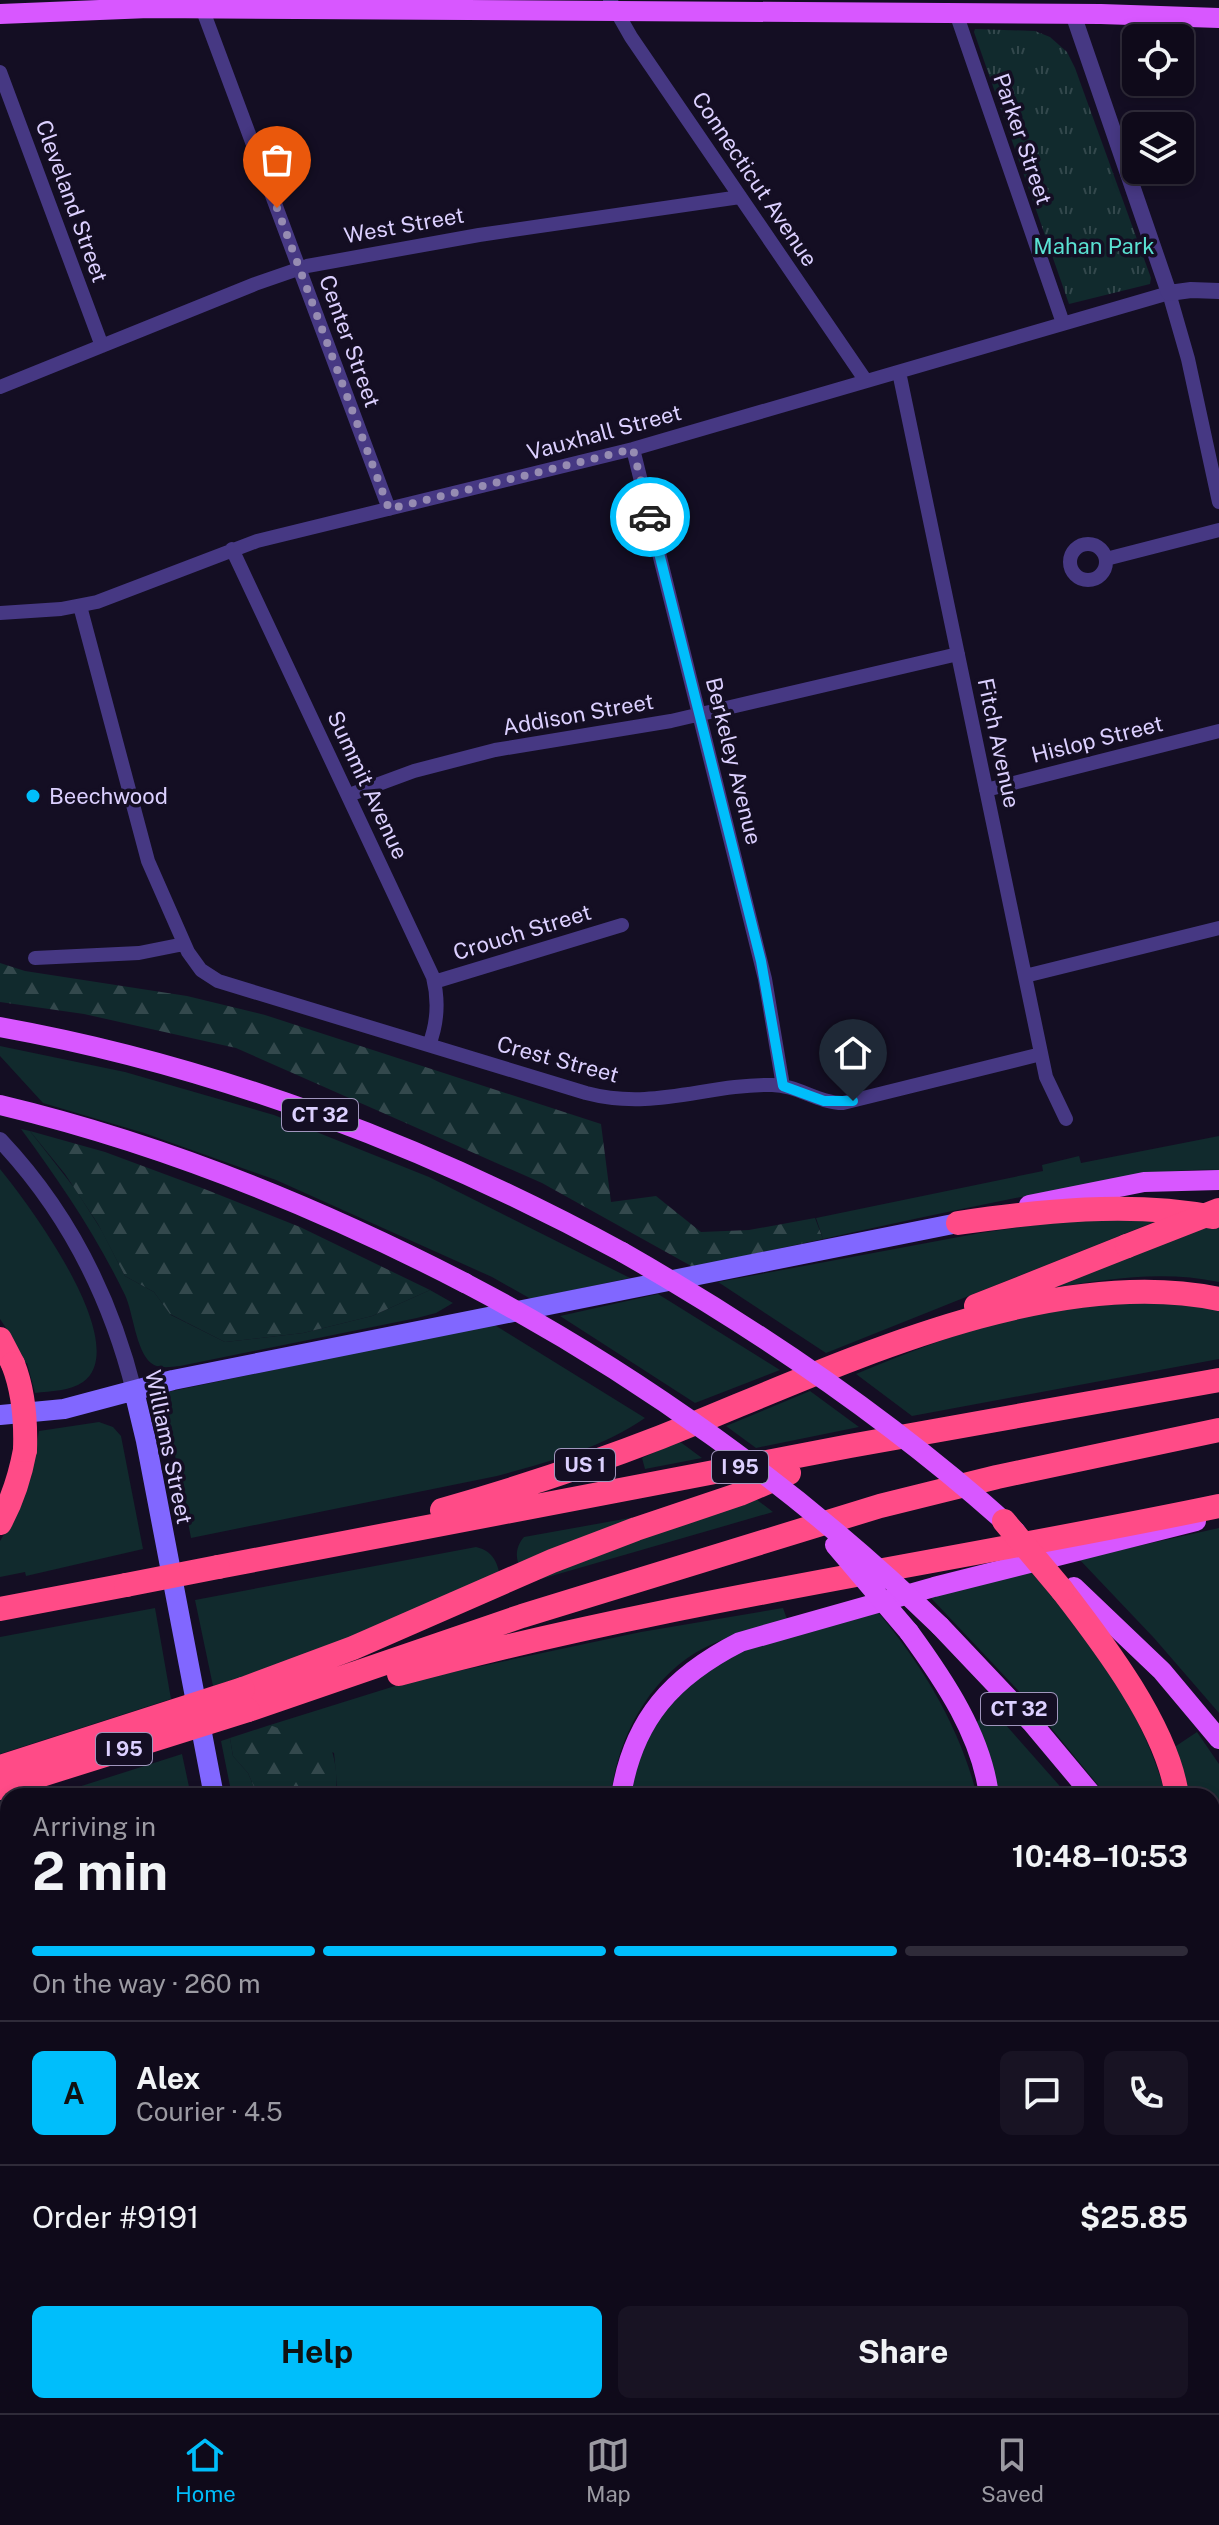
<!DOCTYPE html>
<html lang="en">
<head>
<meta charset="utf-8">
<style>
  body { margin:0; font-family:"Public Sans",sans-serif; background:#181323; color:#f1f3f6; height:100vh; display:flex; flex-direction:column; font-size:30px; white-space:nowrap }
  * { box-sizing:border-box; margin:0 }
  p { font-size:26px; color:#9b9aa2 }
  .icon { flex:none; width:44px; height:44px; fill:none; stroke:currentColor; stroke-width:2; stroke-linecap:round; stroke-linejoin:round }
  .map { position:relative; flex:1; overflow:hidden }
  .drawer { position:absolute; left:0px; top:1788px; width:1220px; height:626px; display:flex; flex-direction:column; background:#0f0a1a; border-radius:24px 24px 0 0; box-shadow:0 4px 12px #0003,0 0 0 2px #2f2b39 }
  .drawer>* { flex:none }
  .fabs { position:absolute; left:1122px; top:24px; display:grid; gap:16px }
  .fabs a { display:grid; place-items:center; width:72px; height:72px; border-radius:12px; background:#0f0a1a; box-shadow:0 4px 12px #0003,0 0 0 2px #2f2b39; font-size:40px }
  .pin { position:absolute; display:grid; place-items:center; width:68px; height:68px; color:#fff; margin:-82px -34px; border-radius:50% 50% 50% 0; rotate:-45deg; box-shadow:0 0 8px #0007 }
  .pin .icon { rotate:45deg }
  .courier { position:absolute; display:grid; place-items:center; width:80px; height:80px; margin:-40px; border:6px solid #00befb; border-radius:50%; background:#fff; color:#222; box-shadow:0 2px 10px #0007 }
  .headline em { font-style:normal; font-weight:700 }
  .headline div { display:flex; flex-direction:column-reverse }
  .headline { display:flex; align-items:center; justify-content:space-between; height:136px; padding:0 32px }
  h1 { font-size:52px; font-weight:700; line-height:60px }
  .bar { display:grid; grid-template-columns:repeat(4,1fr); gap:12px 8px; align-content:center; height:96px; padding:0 32px }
  .bar i { height:10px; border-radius:6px; background:#2f2b39 }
  .bar .active { background:#00befb }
  .bar p { grid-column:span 4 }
  .line { display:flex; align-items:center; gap:20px; padding:0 32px; border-top:2px solid #2f2b39 }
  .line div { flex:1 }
  .round { display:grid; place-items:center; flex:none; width:84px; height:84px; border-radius:12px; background:#181323 }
  .button { display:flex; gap:16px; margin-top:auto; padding:16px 32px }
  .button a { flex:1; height:92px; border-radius:12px; background:#00befb; color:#111; font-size:32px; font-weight:700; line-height:92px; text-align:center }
  .button a+a { background:#181323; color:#f1f3f6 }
  .tabs { display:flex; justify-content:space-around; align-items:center; height:112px; border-top:2px solid #2f2b39; background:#0f0a1a; font-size:22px; color:#9b9aa2 }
  .tabs a { display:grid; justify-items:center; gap:4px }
  .tabs .active { color:#00befb }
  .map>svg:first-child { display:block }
  .grass { fill:#112a2d }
  .forest { fill:url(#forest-firs) }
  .park { fill:url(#park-tufts) }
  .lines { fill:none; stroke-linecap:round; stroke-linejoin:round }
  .stream { stroke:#091541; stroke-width:5 }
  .minor { stroke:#463883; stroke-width:14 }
  .tertiary { stroke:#463883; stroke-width:16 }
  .secondary { stroke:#8167ff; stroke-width:20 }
  .primary { stroke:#d857ff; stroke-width:20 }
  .motorway { stroke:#ff4b87; stroke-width:24 }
  .primary-bridge { stroke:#d857ff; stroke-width:20 }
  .motorway-bridge { stroke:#ff4b87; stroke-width:24 }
  .done { stroke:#968cb2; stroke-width:8; stroke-dasharray:0 14.4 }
  .route { stroke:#00befb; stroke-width:10 }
  .poi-dot { fill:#00befb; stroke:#140e23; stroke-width:3 }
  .labels { text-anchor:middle; stroke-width:7; stroke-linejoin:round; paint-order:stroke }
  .shield { fill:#140e23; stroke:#a096bd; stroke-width:2 }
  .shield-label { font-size:20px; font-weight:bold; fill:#dcd0ff }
  .street-label { font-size:22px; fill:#dcd0ff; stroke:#140e23 }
  .park-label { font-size:22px; fill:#5ae1d2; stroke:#140e23 }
  .poi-label { font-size:22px; fill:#dcd0ff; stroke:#140e23; text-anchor:start }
</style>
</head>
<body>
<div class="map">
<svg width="1219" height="2413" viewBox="0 0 1219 2413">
  <defs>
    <pattern id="forest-firs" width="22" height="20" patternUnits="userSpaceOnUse" patternTransform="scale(2)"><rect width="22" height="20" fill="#112a2d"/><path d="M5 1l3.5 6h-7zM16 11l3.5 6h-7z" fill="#33484c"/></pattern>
    <pattern id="park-tufts" width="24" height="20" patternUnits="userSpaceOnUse" patternTransform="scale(2)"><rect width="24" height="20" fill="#112a2d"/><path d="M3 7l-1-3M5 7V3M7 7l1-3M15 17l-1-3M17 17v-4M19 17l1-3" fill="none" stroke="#33484c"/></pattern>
  </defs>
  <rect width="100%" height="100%" fill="#140e23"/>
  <path class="grass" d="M0 1046 125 1072 274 1115 429 1177 630 1278 531 1299 492 1277 276 1180 144 1133 43 1103 0 1056Z
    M21 1129 30 1131 76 1190 102 1231 125 1276 154 1292 171 1315 225 1342 303 1333 372 1316 430 1290 453 1303 436 1313 417 1318 180 1366C171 1367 158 1369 151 1363 136 1351 133 1312 125 1295 96 1235 60 1182 21 1129Z
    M1219 1136V1170C1174 1168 1130 1177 1086 1185 998 1200 910 1220 823 1239L816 1218 1043 1171 1042 1165 1079 1156 1081 1163Z
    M0 1169C28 1203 134 1345 83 1382 70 1391 51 1391 35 1393L27 1363H23L14 1340 0 1319Z
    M1083 1218H1164L826 1353 718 1282 980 1233Z
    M1219 1223V1282C1163 1270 1107 1279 1051 1288L1142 1249Z
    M658 1294 780 1370 695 1403 560 1316Z
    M1161 1301 1219 1307V1359L912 1416 856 1374C923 1346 991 1320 1063 1309 1095 1305 1129 1304 1161 1301Z
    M493 1324 645 1418C602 1448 548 1462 497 1476L191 1538 163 1393Z
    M810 1391 859 1427 756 1448 726 1426Z
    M99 1422 113 1427 121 1436 143 1549 26 1576 25 1572 0 1577V1541L15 1516 31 1478 39 1431Z
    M679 1441 702 1458 645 1469 642 1458Z
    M752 1496 773 1512 541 1579C519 1577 509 1554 524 1537Z
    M1219 1528V1713L1154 1638 1079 1559Z
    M476 1547C495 1551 500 1567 500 1584L480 1602 213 1686 195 1600Z
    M1028 1569C1087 1632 1144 1712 1166 1796H1107L1033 1706 930 1597Z
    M155 1608 171 1699 0 1754V1637Z
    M783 1608 787 1619C759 1628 731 1635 704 1648 650 1676 617 1738 611 1796H335L337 1785 334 1753 270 1725 411 1681 641 1632Z
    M878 1612C923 1666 960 1727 977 1796H629L638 1751 657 1720 697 1677 734 1653Z
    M990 1707 1058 1784 1068 1796H997L977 1722Z
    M1197 1732 1219 1764V1955L1212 1943V1796H1187L1173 1748Z
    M230 1738 233 1756 248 1773 258 1796H232L221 1741Z
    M182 1754 191 1796H50Z
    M1212 2009 1219 2022V2298L1212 2291Z"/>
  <path class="forest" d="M0 963 25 971 187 996 265 1015 601 1124 611 1202 656 1196 701 1232 749 1230 815 1218 823 1239 693 1267 542 1183 236 1048 84 1014 0 1002Z
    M30 1131 105 1152 202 1188 300 1227 430 1290 372 1316 303 1333 225 1342 170 1314 154 1292 125 1276 98 1224 65 1174Z
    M270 1725 304 1738 313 1736 328 1741C335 1755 339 1780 335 1796H258L248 1773 233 1756 230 1738Z
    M990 2406H1084L1069 2413H956Z"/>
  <path class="park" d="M975 29 1035 31 1050 37 1067 52 1075 68 1151 278 1150 284 1069 304 974 32Z"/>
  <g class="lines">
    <path class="stream" d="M1212 2211 1219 2228"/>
    <path class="minor" d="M610 0 631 37 866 381
      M202 8 389 509
      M956 13 1063 323
      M0 72 102 346
      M899 372 1046 1077 1066 1119
      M0 387 255 284 307 266 479 235 740 197
      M633 449 765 979 783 1086
      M1070 562a18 18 0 1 1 36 0a18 18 0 1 1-36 0Z
      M232 549 433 977C439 1001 438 1022 429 1045
      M1106 559 1219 530
      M80 606 148 861 188 952 201 970 218 981 586 1093C654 1111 706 1084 772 1085 797 1085 818 1103 843 1103L1041 1054
      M0 613 61 609 97 602 257 541 633 449 1169 293 1188 359 1219 502
      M986 790 1219 731
      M349 795 414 771 495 750 671 721 958 654
      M35 958 139 953 184 944
      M1025 976 1219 928
      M434 982 622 925
      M0 1896 8 1894
      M0 1944 8 1943
      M0 2241 8 2223
      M0 2252 8 2255
      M313 2406 325 2413
      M286 2413 290 2406"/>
    <path class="tertiary" d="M1073 14 1169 293 1191 290 1219 291
      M0 1140C68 1212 110 1295 134 1391"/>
    <path class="secondary" d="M134 1391 146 1441 214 1796
      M0 1415 64 1409 173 1380 958 1223
      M648 2406 656 2413"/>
    <path class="primary" d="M0 14 149 8 1101 14 1219 18
      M0 1027C217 1066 429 1147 622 1252
      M0 1105C164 1144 316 1206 465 1283
      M1029 1205 1144 1182 1219 1180
      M1074 1587 1162 1671 1219 1739
      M940 1626 1032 1723 1093 1796
      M909 1632C944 1680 982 1736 989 1796
      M621 1796C633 1719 673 1676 740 1642L934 1587 1196 1521
      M1212 1970 1219 1982"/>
    <path class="motorway" d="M958 1223C1040 1211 1130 1201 1213 1217
      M976 1306 1127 1246
      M0 1339 13 1364
      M442 1510C516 1489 589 1465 661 1437 823 1373 1042 1262 1219 1299
      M0 1523C13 1499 20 1477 25 1450
      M218 1567 850 1446 1219 1380
      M1062 1590C1103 1643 1168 1728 1177 1796
      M0 1609 126 1585
      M399 1674C668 1601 946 1563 1219 1506
      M243 1689 353 1648 552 1561 636 1529 740 1494 789 1473
      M248 1710 522 1616 880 1506 997 1477 1219 1430
      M0 1857 8 1856
      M1212 2319 1219 2328"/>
    <path class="primary-bridge" d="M622 1252C762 1332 896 1423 1016 1532
      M465 1283C637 1373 801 1491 940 1626
      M835 1545 909 1632"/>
    <path class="motorway-bridge" d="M1127 1246 1219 1210
      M13 1364C24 1392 26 1421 25 1450
      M1004 1521 1062 1590
      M126 1585 218 1567
      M0 1767 243 1689
      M0 1788 248 1710"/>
  </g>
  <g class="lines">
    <path class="done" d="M277 208 389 509 633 449 650 517"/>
    <path class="route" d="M650 517 761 961 783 1086 824 1101H853"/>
  </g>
  <circle class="poi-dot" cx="33" cy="796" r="8"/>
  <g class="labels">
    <g class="shield">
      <rect x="282" y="1099" width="76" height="32" rx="6"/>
      <rect x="555" y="1449" width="60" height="32" rx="6"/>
      <rect x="712" y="1451" width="56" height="32" rx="6"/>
      <rect x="981" y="1693" width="76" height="32" rx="6"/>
      <rect x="96" y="1733" width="56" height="32" rx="6"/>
    </g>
    <g class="shield-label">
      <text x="320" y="1122">CT 32</text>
      <text x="585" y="1472">US 1</text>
      <text x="740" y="1474">I 95</text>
      <text x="1019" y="1716">CT 32</text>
      <text x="124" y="1756">I 95</text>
    </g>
    <g class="street-label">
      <text transform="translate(1023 139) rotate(71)" y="8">Parker Street</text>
      <text transform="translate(755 179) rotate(56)" y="8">Connecticut Avenue</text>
      <text transform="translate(72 201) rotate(70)" y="8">Cleveland Street</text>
      <text transform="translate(404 225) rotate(-10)" y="8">West Street</text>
      <text transform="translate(350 341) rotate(70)" y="8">Center Street</text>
      <text transform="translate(604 432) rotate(-15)" y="8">Vauxhall Street</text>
      <text transform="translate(578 714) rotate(-10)" y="8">Addison Street</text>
      <text transform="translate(1097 739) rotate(-14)" y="8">Hislop Street</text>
      <text transform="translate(999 743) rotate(78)" y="8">Fitch Avenue</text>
      <text transform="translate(734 761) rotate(76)" y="8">Berkeley Avenue</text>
      <text transform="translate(368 785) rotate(65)" y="8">Summit Avenue</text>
      <text transform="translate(522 932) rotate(-17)" y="8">Crouch Street</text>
      <text transform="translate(558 1059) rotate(15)" y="8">Crest Street</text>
      <text transform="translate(169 1447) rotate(78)" y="8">Williams Street</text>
    </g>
    <g class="park-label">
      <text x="1094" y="254">Mahan Park</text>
    </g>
    <g class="poi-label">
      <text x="49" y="804">Beechwood</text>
    </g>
  </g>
</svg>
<div class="fabs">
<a><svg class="icon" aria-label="locate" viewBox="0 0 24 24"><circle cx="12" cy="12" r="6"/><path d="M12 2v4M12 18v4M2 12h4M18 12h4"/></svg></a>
<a><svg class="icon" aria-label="layers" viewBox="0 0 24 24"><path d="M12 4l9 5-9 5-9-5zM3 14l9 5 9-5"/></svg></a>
</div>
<div class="pin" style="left:277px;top:208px;background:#ea580c"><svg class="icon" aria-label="bag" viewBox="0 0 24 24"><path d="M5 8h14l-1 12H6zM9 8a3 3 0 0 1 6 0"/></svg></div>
<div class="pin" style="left:853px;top:1101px;background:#1f2937"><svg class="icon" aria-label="home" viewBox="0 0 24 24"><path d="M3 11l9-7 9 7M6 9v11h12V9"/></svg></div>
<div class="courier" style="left:650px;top:517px"><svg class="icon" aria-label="car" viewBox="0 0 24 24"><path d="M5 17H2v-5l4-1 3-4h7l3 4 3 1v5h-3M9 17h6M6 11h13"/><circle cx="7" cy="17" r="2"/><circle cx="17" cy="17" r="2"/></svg></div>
<section class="drawer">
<div class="headline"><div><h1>2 min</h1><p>Arriving in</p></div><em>10:48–10:53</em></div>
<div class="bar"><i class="active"></i><i class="active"></i><i class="active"></i><i></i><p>On the way · 260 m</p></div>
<div class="line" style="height:144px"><b class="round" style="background:#00befb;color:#111">A</b><div><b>Alex</b><p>Courier · 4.5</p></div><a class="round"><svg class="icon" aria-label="chat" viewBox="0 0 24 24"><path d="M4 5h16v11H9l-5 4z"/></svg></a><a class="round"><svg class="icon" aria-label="phone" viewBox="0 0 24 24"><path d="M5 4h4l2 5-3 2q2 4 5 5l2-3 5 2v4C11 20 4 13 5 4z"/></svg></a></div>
<div class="line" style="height:104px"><div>Order #9191</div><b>$25.85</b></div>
<div class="button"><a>Help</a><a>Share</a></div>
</section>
</div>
<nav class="tabs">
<a class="active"><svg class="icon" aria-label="home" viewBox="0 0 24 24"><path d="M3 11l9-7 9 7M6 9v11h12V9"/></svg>Home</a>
<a><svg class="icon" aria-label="map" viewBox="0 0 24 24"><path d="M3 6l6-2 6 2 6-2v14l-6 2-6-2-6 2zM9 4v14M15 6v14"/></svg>Map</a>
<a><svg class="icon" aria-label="saved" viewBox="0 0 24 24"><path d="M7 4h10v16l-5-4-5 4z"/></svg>Saved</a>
</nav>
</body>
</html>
